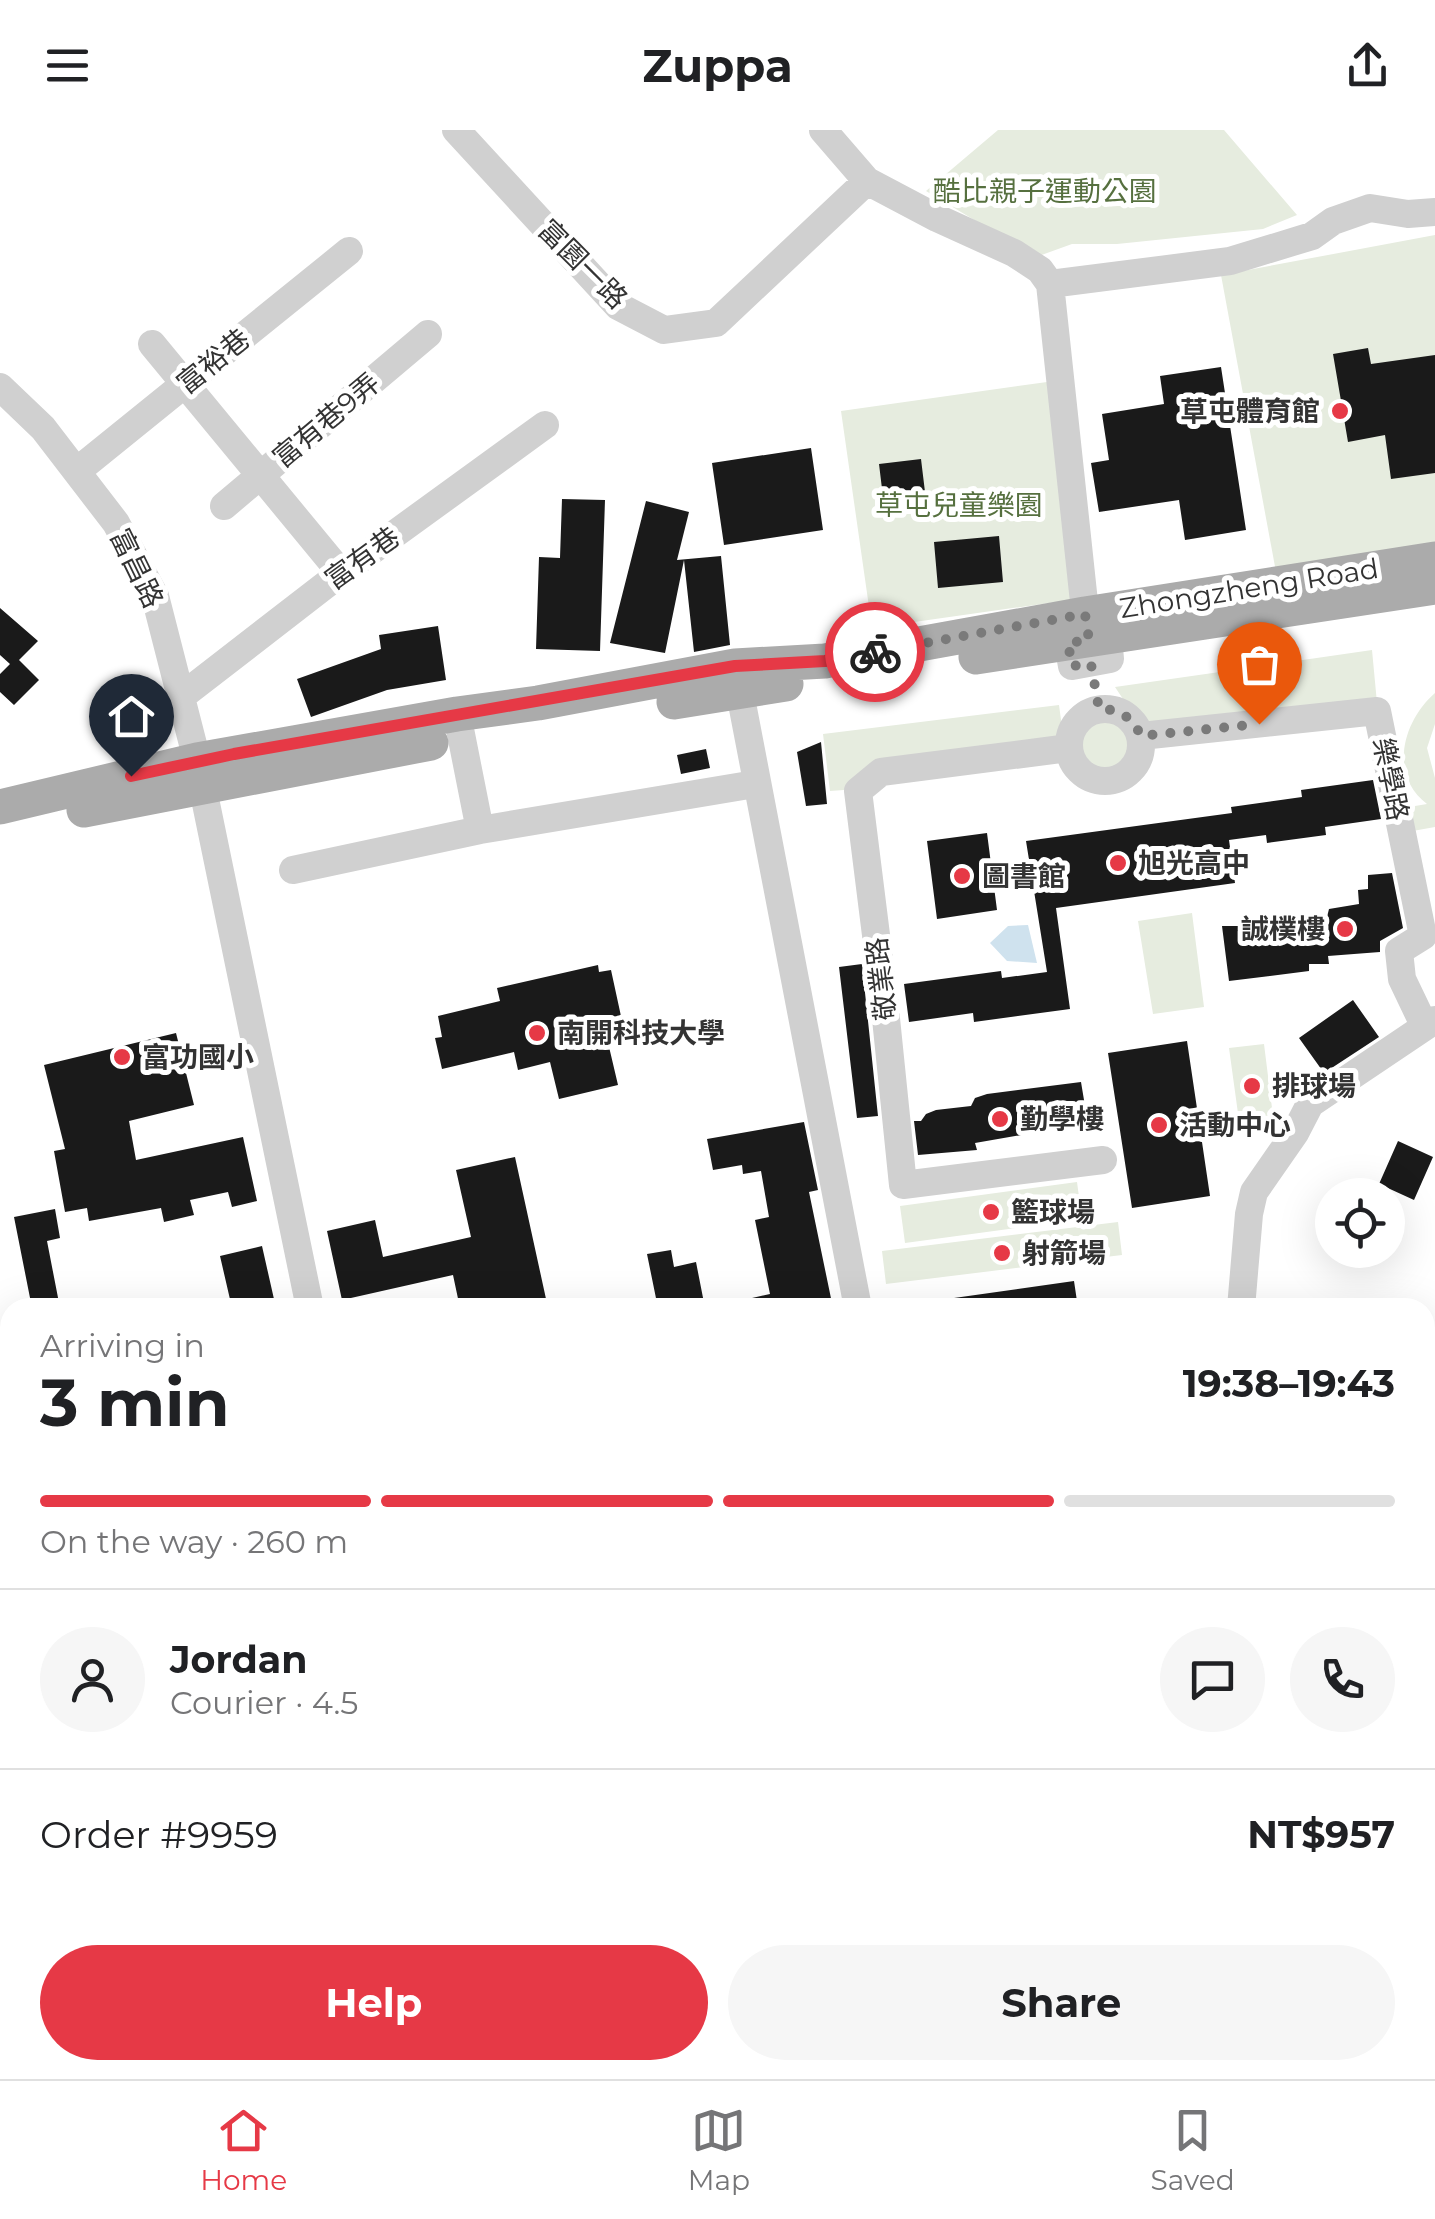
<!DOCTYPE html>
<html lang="en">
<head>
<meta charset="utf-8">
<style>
  body { margin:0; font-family:Montserrat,"Noto Sans TC",sans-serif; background:#f6f6f6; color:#202124; height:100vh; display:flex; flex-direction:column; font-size:38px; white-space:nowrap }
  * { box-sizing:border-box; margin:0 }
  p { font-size:32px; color:#757577 }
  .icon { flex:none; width:55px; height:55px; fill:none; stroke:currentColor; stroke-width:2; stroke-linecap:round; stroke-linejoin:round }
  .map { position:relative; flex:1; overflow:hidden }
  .details { position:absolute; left:0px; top:1168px; width:1435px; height:782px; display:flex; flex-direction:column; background:#fff; border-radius:30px 30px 0 0; box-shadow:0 10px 40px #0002 }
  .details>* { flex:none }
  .tools { position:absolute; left:1315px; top:1048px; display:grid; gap:20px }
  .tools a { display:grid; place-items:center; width:90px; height:90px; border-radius:50%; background:#fff; box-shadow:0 10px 40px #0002; font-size:50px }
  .pin { position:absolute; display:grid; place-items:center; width:85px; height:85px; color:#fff; margin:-102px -42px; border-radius:50% 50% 50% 0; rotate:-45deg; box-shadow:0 0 10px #0007 }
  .pin .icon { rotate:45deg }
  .courier { position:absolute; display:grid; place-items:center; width:100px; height:100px; margin:-50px; border:8px solid #e63946; border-radius:50%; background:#fff; color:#222; box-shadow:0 2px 12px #0007 }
  .headline em { font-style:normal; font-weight:700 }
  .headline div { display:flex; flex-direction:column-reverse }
  .headline { display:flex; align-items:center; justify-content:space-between; height:170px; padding:0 40px }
  h1 { font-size:65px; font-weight:700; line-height:75px }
  .bar { display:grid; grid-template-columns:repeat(4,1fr); gap:15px 10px; align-content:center; height:120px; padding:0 40px }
  .bar i { height:12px; border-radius:8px; background:#e0e0e0 }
  .bar .current { background:#e63946 }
  .bar p { grid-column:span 4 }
  .line { display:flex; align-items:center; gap:25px; padding:0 40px; border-top:2px solid #e0e0e0 }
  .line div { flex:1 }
  .round { display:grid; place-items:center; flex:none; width:105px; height:105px; border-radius:52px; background:#f6f6f6 }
  .action { display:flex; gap:20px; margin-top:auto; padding:20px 40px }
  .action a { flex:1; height:115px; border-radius:60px; background:#e63946; color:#fff; font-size:40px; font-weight:700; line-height:115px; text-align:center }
  .action a+a { background:#f6f6f6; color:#202124 }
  header { display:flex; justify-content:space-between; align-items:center; height:130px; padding:0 40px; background:#fff; font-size:45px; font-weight:700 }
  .tabs { display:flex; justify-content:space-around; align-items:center; height:140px; border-top:2px solid #e0e0e0; background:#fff; font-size:28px; color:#757577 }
  .tabs a { display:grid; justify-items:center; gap:5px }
  .tabs .current { color:#e63946 }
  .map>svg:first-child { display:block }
  .green { fill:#e6ecdf }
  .water { fill:#cfe2ee }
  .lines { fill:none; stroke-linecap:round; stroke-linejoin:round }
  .river { stroke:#cfe2ee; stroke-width:35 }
  .building { fill:#1a1a1a }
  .minor { stroke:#d0d0d0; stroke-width:28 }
  .major { stroke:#ababab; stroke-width:35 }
  .done { stroke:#7a7a7a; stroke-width:10; stroke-dasharray:0 18 }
  .route { stroke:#e63946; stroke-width:12 }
  .poi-dot { fill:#e63946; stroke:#fff; stroke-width:4 }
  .labels { text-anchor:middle; stroke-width:10; stroke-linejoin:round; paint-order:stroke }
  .park-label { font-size:28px; fill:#56703f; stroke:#fff }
  .street-label { font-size:28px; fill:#333; stroke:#fff }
  .poi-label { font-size:28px; font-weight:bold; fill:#333; stroke:#fff; text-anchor:start }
</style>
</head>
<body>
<header><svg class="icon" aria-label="menu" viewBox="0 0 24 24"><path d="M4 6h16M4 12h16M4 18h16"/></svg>Zuppa<svg class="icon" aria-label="share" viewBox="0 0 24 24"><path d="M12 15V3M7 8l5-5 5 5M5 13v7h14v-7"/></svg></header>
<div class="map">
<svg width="1435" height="1949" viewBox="0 0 1435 1949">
  <rect width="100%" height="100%" fill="#fff"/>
  <path class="green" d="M998 0H1224L1297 85 1263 99 1117 114H1072L1036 127 926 61Z
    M1435 105V416L1276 442 1221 145Z
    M1047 252 1077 469 872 498 841 281Z
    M1372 520 1377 573 1143 599 1115 557Z
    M1435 563V594L1427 618 1435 648V697L1407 702 1403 678 1427 674C1389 645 1402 592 1435 563Z
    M1059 575 1064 612 881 634 844 660 830 661 823 604Z
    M1080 617a25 25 0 1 1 50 0a25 25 0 1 1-50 0Z
    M1192 783 1204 877 1153 884 1138 791Z
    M1264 914 1274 994 1240 998 1229 918Z
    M1077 1052 1082 1089 905 1113 900 1076Z
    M1118 1092 1122 1125 886 1154 882 1121Z"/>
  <path class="water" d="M1028 795 1037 833 1007 831 990 813 1008 796Z"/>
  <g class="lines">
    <path class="river" d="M1425 1701 1435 1690
      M720 1940 756 1949
      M373 1949 382 1940
      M1043 1949 1061 1940"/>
  </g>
  <path class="building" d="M1368 218 1371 234 1435 225V343L1391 349 1385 305 1348 312 1333 224Z
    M1221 237 1246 400 1185 410 1179 370 1099 382 1091 333 1109 330 1102 284 1164 274 1160 246Z
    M811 318 823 400 724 415 712 333Z
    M921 329 925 362 883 367 879 334Z
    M562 369 605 370 600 521 536 519 539 427 560 428Z
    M646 371 689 382 677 430 721 426 730 515 694 522 684 430 665 523 610 513Z
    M999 406 1003 452 938 458 934 412Z
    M0 478 38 511 19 530 39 550 14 575 0 562V544L10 534 0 525Z
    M438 496 446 550 387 560 311 587 297 549 381 519 379 505Z
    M821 612 827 674 806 676 797 622Z
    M706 619 710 638 681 644 677 625Z
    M1373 650 1381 689 1325 697 1326 705 1267 713 1266 705 1229 710 1235 753 1056 778 1070 879 974 892 973 883 909 892 904 854 1001 841 1002 848 1047 842 1026 711 1232 683 1231 677 1302 667 1301 660Z
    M987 703 997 780 937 789 927 711Z
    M1392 743 1403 798 1380 811V822L1328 826 1329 834H1309V841L1229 851 1222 796H1240L1257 807 1274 803 1279 795 1289 791 1327 787 1329 779 1359 774 1358 760 1368 759V745Z
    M862 834 878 986 857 988 839 837Z
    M598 835 599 842 611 840 624 900 606 904 618 955 559 969 550 932 518 940 514 922 442 939 435 908 442 907 438 886 500 871 497 858Z
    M1353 870 1379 907 1324 943 1299 908Z
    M176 903 194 975 129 991 136 1030 243 1007 257 1071 232 1077 228 1062 190 1070 194 1085 164 1092 161 1078 89 1091 87 1078 65 1082 54 1021 65 1019 44 935Z
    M1187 911 1210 1066 1132 1078 1108 923Z
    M1081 952 1087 988 1028 997 1027 1004 975 1013 977 1020 918 1025 914 991H921L926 984 936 980 971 976 975 968 987 964Z
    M804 992 818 1060 809 1062 833 1178H740L739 1171 770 1164 755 1090 769 1087 761 1041 743 1044 742 1035 713 1040 707 1009Z
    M1398 1011 1433 1027 1414 1070 1379 1054Z
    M515 1027 548 1178H460L453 1145 342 1170 327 1101 375 1090 383 1127 471 1107 456 1040Z
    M55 1079 60 1108 47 1111 60 1178H32L14 1087Z
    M262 1116 276 1178H232L220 1126Z
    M671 1120 674 1137 696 1132 705 1178H658L647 1124Z
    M1074 1151 1078 1178H955L954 1168Z"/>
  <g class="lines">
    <path class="minor" d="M456 0 618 176 664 200 716 193 867 51
      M823 0 867 51 937 88 1014 123 1040 140 1050 154 1230 131 1312 106 1333 91 1370 78 1408 84 1435 82
      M1050 154 1087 500
      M152 214 341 443
      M0 257 43 298 116 393 155 466 197 630 310 1178
      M77 341 349 121
      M224 376 428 204
      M1068 513 1072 536 1110 529 1108 507
      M736 542 858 1178
      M182 566 341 443 545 295
      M1069 615a36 36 0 1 1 72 0a36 36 0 1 1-72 0Z
      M457 584 480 700
      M1141 606 1377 581 1423 806 1399 821 1402 849 1424 895
      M1069 618 881 642 858 661 884 869 903 1055 1103 1030
      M293 740 480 700 755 654
      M1241 1178 1249 1084 1254 1062 1295 1003 1310 974 1435 890
      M0 1343 10 1341
      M1425 1416 1435 1409
      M1425 1657 1435 1641
      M0 1743H10
      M1425 1810 1435 1801
      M0 1857H10
      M894 1940 935 1946 978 1940
      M305 1949 312 1940
      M1223 1949 1240 1940"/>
    <path class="major" d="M976 527 1435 457
      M674 572 786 554
      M0 677 197 630 457 584 538 573 735 536 825 531 1085 484 1435 429
      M84 680 431 613"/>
  </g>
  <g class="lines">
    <path class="done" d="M875 522 1085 484 1089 510 1068 513 1072 536 1091 534 1099 579C1120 579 1132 587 1141 606L1259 594"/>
    <path class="route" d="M131 646 234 624 735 536 825 531 875 522"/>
  </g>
  <g class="poi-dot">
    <circle cx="1340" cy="281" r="10"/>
    <circle cx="1118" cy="733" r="10"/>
    <circle cx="962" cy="746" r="10"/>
    <circle cx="1345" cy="799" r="10"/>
    <circle cx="537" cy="903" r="10"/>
    <circle cx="122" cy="927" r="10"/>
    <circle cx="1252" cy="956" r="10"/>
    <circle cx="1000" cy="989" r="10"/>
    <circle cx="1159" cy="995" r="10"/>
    <circle cx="991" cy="1082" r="10"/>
    <circle cx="1002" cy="1123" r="10"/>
  </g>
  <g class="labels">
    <g class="park-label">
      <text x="1045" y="71">酷比親子運動公園</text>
      <text x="959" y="385">草屯兒童樂園</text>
    </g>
    <g class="street-label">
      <text transform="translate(583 134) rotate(45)" y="10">富園一路</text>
      <text transform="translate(213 231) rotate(-39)" y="10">富裕巷</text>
      <text transform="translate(326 290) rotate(-40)" y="10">富有巷9弄</text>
      <text transform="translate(362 428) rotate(-36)" y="10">富有巷</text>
      <text transform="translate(137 438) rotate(64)" y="10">富昌路</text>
      <text transform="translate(1249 458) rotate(-9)" y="10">Zhongzheng Road</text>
      <text transform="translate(1391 649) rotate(79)" y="10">樂學路</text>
      <text transform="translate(881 849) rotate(-97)" y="10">敬業路</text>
    </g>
    <g class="poi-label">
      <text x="1320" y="291" text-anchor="end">草屯體育館</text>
      <text x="1138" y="743">旭光高中</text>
      <text x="982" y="756">圖書館</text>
      <text x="1325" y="809" text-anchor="end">誠樸樓</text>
      <text x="557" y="913">南開科技大學</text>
      <text x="142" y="937">富功國小</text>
      <text x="1272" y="966">排球場</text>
      <text x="1020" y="999">勤學樓</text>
      <text x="1179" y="1005">活動中心</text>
      <text x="1011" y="1092">籃球場</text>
      <text x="1022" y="1133">射箭場</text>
    </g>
  </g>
</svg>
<div class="tools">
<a><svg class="icon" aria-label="locate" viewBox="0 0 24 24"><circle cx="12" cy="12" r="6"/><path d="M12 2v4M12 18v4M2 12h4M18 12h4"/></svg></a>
</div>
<div class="pin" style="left:1259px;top:594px;background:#ea580c"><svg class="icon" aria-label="bag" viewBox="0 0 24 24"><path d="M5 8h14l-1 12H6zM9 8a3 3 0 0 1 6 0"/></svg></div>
<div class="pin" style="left:131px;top:646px;background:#1f2937"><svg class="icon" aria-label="home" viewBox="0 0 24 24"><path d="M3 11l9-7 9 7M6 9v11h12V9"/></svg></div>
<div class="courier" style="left:875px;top:522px"><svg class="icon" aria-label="bike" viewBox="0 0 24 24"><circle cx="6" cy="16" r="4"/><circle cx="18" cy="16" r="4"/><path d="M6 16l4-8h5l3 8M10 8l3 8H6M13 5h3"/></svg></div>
<section class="details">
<div class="headline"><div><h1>3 min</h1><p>Arriving in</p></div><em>19:38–19:43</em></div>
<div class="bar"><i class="current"></i><i class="current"></i><i class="current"></i><i></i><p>On the way · 260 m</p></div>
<div class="line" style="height:180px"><a class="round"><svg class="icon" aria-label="person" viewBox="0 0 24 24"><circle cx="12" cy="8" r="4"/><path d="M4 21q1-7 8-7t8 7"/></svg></a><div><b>Jordan</b><p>Courier · 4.5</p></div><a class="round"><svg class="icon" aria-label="chat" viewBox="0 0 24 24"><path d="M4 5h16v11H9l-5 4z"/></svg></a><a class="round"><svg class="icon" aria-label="phone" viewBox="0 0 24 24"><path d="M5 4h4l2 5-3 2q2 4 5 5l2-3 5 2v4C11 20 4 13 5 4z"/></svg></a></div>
<div class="line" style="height:130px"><div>Order #9959</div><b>NT$957</b></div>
<div class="action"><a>Help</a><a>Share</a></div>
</section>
</div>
<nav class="tabs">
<a class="current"><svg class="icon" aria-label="home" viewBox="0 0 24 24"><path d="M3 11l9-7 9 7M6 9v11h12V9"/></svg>Home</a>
<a><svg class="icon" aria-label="map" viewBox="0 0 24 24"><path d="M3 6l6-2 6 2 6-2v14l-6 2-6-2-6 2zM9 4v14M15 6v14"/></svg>Map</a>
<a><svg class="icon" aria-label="saved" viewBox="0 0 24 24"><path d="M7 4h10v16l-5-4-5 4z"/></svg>Saved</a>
</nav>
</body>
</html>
